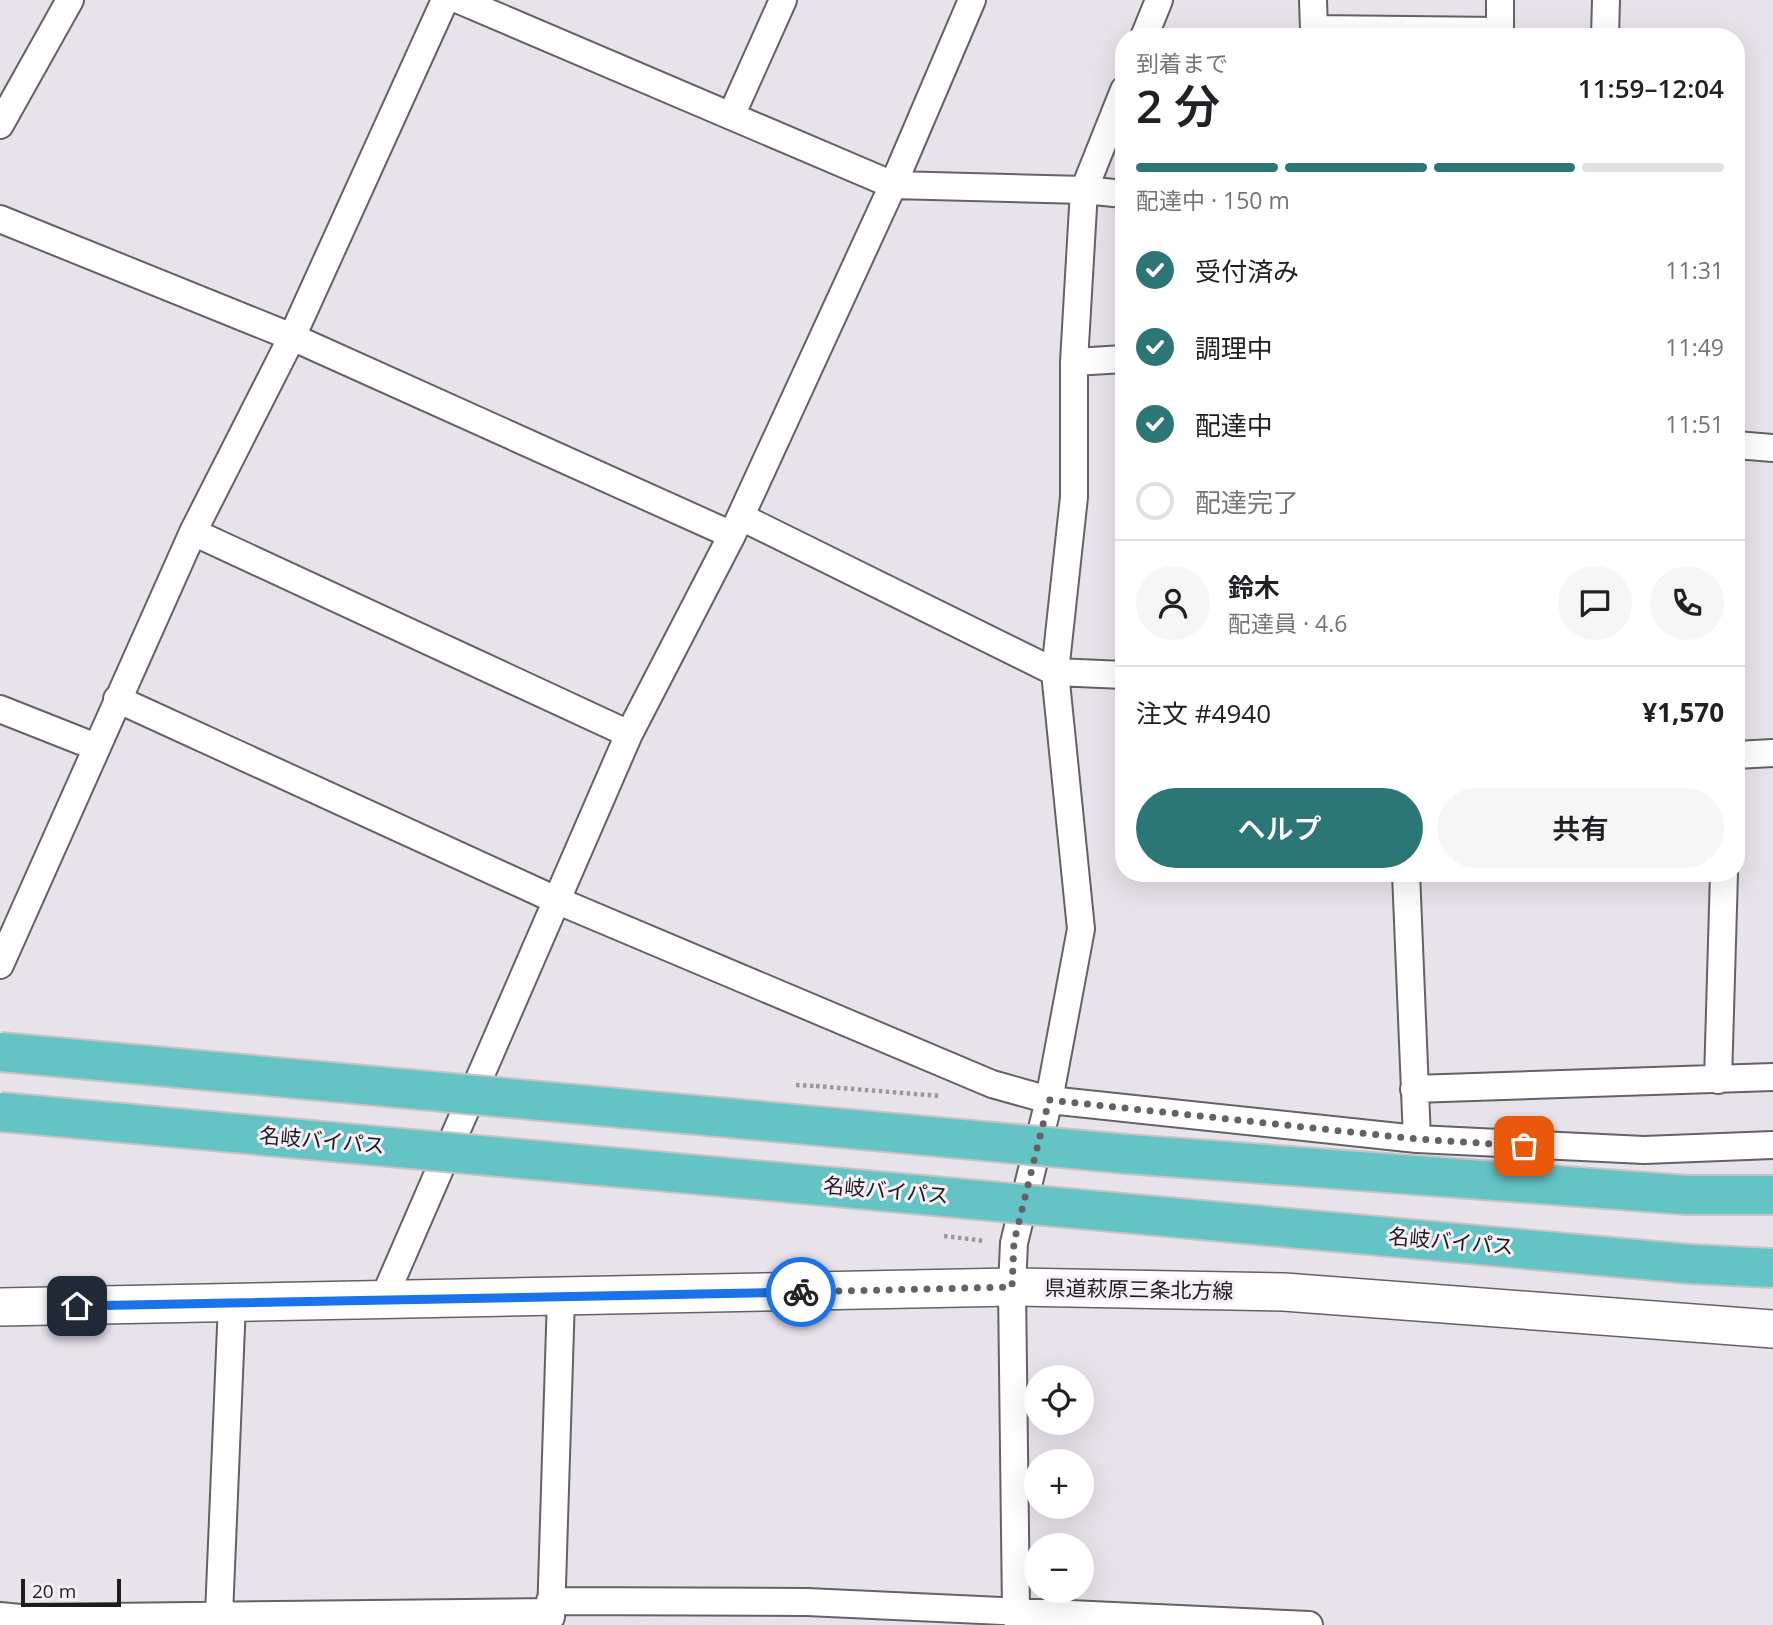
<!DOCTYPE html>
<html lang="ja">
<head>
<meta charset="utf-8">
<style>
  body { margin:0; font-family:"Open Sans","Noto Sans JP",sans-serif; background:#f6f6f6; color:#202124; height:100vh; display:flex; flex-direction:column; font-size:26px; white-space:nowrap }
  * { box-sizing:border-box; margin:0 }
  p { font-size:23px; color:#757577 }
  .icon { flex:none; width:38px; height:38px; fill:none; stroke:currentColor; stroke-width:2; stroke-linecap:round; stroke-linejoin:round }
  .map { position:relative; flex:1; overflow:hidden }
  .details { position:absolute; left:1115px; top:28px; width:630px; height:854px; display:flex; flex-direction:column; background:#fff; border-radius:28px; box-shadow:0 7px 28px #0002 }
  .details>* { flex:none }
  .controls { position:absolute; left:1024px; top:1365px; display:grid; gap:14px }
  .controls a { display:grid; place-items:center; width:70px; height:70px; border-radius:50%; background:#fff; box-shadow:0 7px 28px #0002; font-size:35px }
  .scale { position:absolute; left:21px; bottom:18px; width:100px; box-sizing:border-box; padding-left:7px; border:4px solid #1e1c1f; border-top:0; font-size:19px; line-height:24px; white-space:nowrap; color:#1e1c1f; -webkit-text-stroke:5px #f6eff7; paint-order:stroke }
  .pin { position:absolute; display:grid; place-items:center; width:60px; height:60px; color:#fff; margin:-30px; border-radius:14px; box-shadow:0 4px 10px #0006 }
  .courier { position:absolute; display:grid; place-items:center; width:70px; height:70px; margin:-35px; border:5px solid #1a73e8; border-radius:50%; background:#fff; color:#222; box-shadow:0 2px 9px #0007 }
  .headline em { font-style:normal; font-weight:600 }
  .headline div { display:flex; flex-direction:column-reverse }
  .headline { display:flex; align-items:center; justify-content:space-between; height:119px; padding:0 21px }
  h1 { font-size:46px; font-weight:600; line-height:52px }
  .bar { display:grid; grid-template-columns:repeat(4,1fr); gap:10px 7px; align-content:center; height:84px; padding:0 21px }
  .bar i { height:9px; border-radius:5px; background:#e0e0e0 }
  .bar .current { background:#2c7676 }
  .bar p { grid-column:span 4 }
  .line { display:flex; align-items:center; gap:18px; padding:0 21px; border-top:2px solid #e0e0e0 }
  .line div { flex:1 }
  .round { display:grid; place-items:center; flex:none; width:74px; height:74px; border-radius:37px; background:#f6f6f6 }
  ol { padding:0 21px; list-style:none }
  li { display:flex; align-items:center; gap:21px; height:77px }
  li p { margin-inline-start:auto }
  li .icon { padding:7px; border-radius:50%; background:#2c7676; color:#fff; stroke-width:4 }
  li:last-child { color:#757577 }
  li i { width:38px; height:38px; border:4px solid #e0e0e0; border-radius:50% }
  .button { display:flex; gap:14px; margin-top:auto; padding:14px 21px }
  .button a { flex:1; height:80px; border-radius:42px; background:#2c7676; color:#fff; font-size:28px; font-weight:600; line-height:80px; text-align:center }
  .button a+a { background:#f6f6f6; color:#202124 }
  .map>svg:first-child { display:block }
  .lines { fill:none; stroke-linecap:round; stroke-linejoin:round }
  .minor-casing { stroke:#666067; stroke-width:30 }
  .secondary-casing { stroke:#666067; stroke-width:40 }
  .path { stroke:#9b979d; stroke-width:4.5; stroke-dasharray:3.5 3.5; stroke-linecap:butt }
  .minor { stroke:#fff; stroke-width:26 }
  .secondary { stroke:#fff; stroke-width:37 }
  .trunk-bridge-casing { stroke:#c4c4c5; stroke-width:42; stroke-linecap:butt }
  .path-bridge { stroke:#9b979d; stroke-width:4.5; stroke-dasharray:3.5 3.5; stroke-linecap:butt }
  .trunk-bridge { stroke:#64c3c4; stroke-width:38 }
  .done { stroke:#656166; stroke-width:7; stroke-dasharray:0 12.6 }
  .route { stroke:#1a73e8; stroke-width:9 }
  .labels { text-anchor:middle; stroke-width:6; stroke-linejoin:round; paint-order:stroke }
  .street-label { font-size:21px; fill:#1e1c1f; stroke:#f6eff7 }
</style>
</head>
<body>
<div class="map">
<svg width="1773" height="1625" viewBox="0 0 1773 1625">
  <rect width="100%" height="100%" fill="#e8e2ea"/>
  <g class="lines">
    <g class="minor-casing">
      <path id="minor" d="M459 0 893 185 1084 190 1124 194
        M1313 0 1314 29 1500 31V0
        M1144 37 1159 0
        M1605 37 1606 0
        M731 116 783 0
        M0 125 70 0
        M0 219 292 337 732 535
        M1074 362 1124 359
        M1736 445 1773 448
        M741 517 1055 672 1124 675
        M193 532 629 734
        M117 699 556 900 992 1084 1049 1100 1417 1139 1644 1150 1773 1145
        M0 709 96 747
        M1736 755 1773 753
        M1406 873 1417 1139
        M0 965 193 532 292 337 445 0
        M1718 1080 1724 873
        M1414 1089 1773 1077
        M383 1300 629 734 732 535 893 185 972 0
        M550 1601 807 1602 1309 1625
        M219 1615 232 1303
        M0 1616 20 1618 551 1612
        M551 1617 561 1297
        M1018 1625 1016 1611 1012 1287 1014 1243 1049 1100 1081 929 1055 672 1074 497V362L1084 190 1124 90"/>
    </g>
    <g class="secondary-casing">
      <path id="secondary" d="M0 1307 1012 1287 1284 1292 1773 1329"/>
    </g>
    <path class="path" d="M816 1086 940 1096
      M944 1236 985 1241"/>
    <use href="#minor" class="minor"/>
    <use href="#secondary" class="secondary"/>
    <g class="trunk-bridge-casing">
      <path id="trunk-bridge" d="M0 1052 1127 1154 1687 1195H1773
        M0 1112 1690 1264 1773 1268"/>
    </g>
    <path class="path-bridge" d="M796 1085 816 1086"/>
    <use href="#trunk-bridge" class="trunk-bridge"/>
  </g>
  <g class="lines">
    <path class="done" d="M801 1292 1012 1287 1014 1242 1049 1100 1417 1139 1524 1146"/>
    <path class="route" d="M77 1306 801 1292"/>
  </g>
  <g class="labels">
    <g class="street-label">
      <text transform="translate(322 1141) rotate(5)" y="7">名岐バイパス</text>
      <text transform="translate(886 1191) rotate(5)" y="7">名岐バイパス</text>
      <text transform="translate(1451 1242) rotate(5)" y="7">名岐バイパス</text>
      <text transform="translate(1139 1290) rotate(1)" y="7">県道萩原三条北方線</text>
    </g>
  </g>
</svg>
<div class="controls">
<a><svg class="icon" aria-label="locate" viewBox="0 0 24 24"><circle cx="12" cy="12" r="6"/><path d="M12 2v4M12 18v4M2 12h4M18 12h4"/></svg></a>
<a>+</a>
<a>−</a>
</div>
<div class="scale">20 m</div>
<div class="pin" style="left:1524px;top:1146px;background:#ea580c"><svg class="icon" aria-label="bag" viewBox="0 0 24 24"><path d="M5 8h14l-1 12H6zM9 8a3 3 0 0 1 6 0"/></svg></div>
<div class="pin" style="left:77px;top:1306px;background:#1f2937"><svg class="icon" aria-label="home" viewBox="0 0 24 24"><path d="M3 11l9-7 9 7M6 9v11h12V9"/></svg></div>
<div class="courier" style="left:801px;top:1292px"><svg class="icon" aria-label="bike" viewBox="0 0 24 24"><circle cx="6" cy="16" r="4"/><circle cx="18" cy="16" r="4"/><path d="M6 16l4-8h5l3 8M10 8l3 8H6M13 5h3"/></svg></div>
<section class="details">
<div class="headline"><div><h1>2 分</h1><p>到着まで</p></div><em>11:59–12:04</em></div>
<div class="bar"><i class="current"></i><i class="current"></i><i class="current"></i><i></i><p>配達中 · 150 m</p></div>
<ol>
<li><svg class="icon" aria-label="check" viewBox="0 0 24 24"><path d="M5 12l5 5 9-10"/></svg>受付済み<p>11:31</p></li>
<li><svg class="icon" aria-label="check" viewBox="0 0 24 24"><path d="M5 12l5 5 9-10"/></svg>調理中<p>11:49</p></li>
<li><svg class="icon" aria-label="check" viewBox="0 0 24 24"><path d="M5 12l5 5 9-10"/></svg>配達中<p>11:51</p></li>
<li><i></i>配達完了</li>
</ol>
<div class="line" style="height:126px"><a class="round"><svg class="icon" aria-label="person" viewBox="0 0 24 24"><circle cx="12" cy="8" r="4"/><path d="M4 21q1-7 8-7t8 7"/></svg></a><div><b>鈴木</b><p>配達員 · 4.6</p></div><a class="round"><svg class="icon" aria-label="chat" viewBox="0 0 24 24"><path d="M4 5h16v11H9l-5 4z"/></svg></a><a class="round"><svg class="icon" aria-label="phone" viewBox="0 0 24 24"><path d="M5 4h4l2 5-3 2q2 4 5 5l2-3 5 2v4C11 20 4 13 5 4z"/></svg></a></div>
<div class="line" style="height:91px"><div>注文 #4940</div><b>¥1,570</b></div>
<div class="button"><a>ヘルプ</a><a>共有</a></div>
</section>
</div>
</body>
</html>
